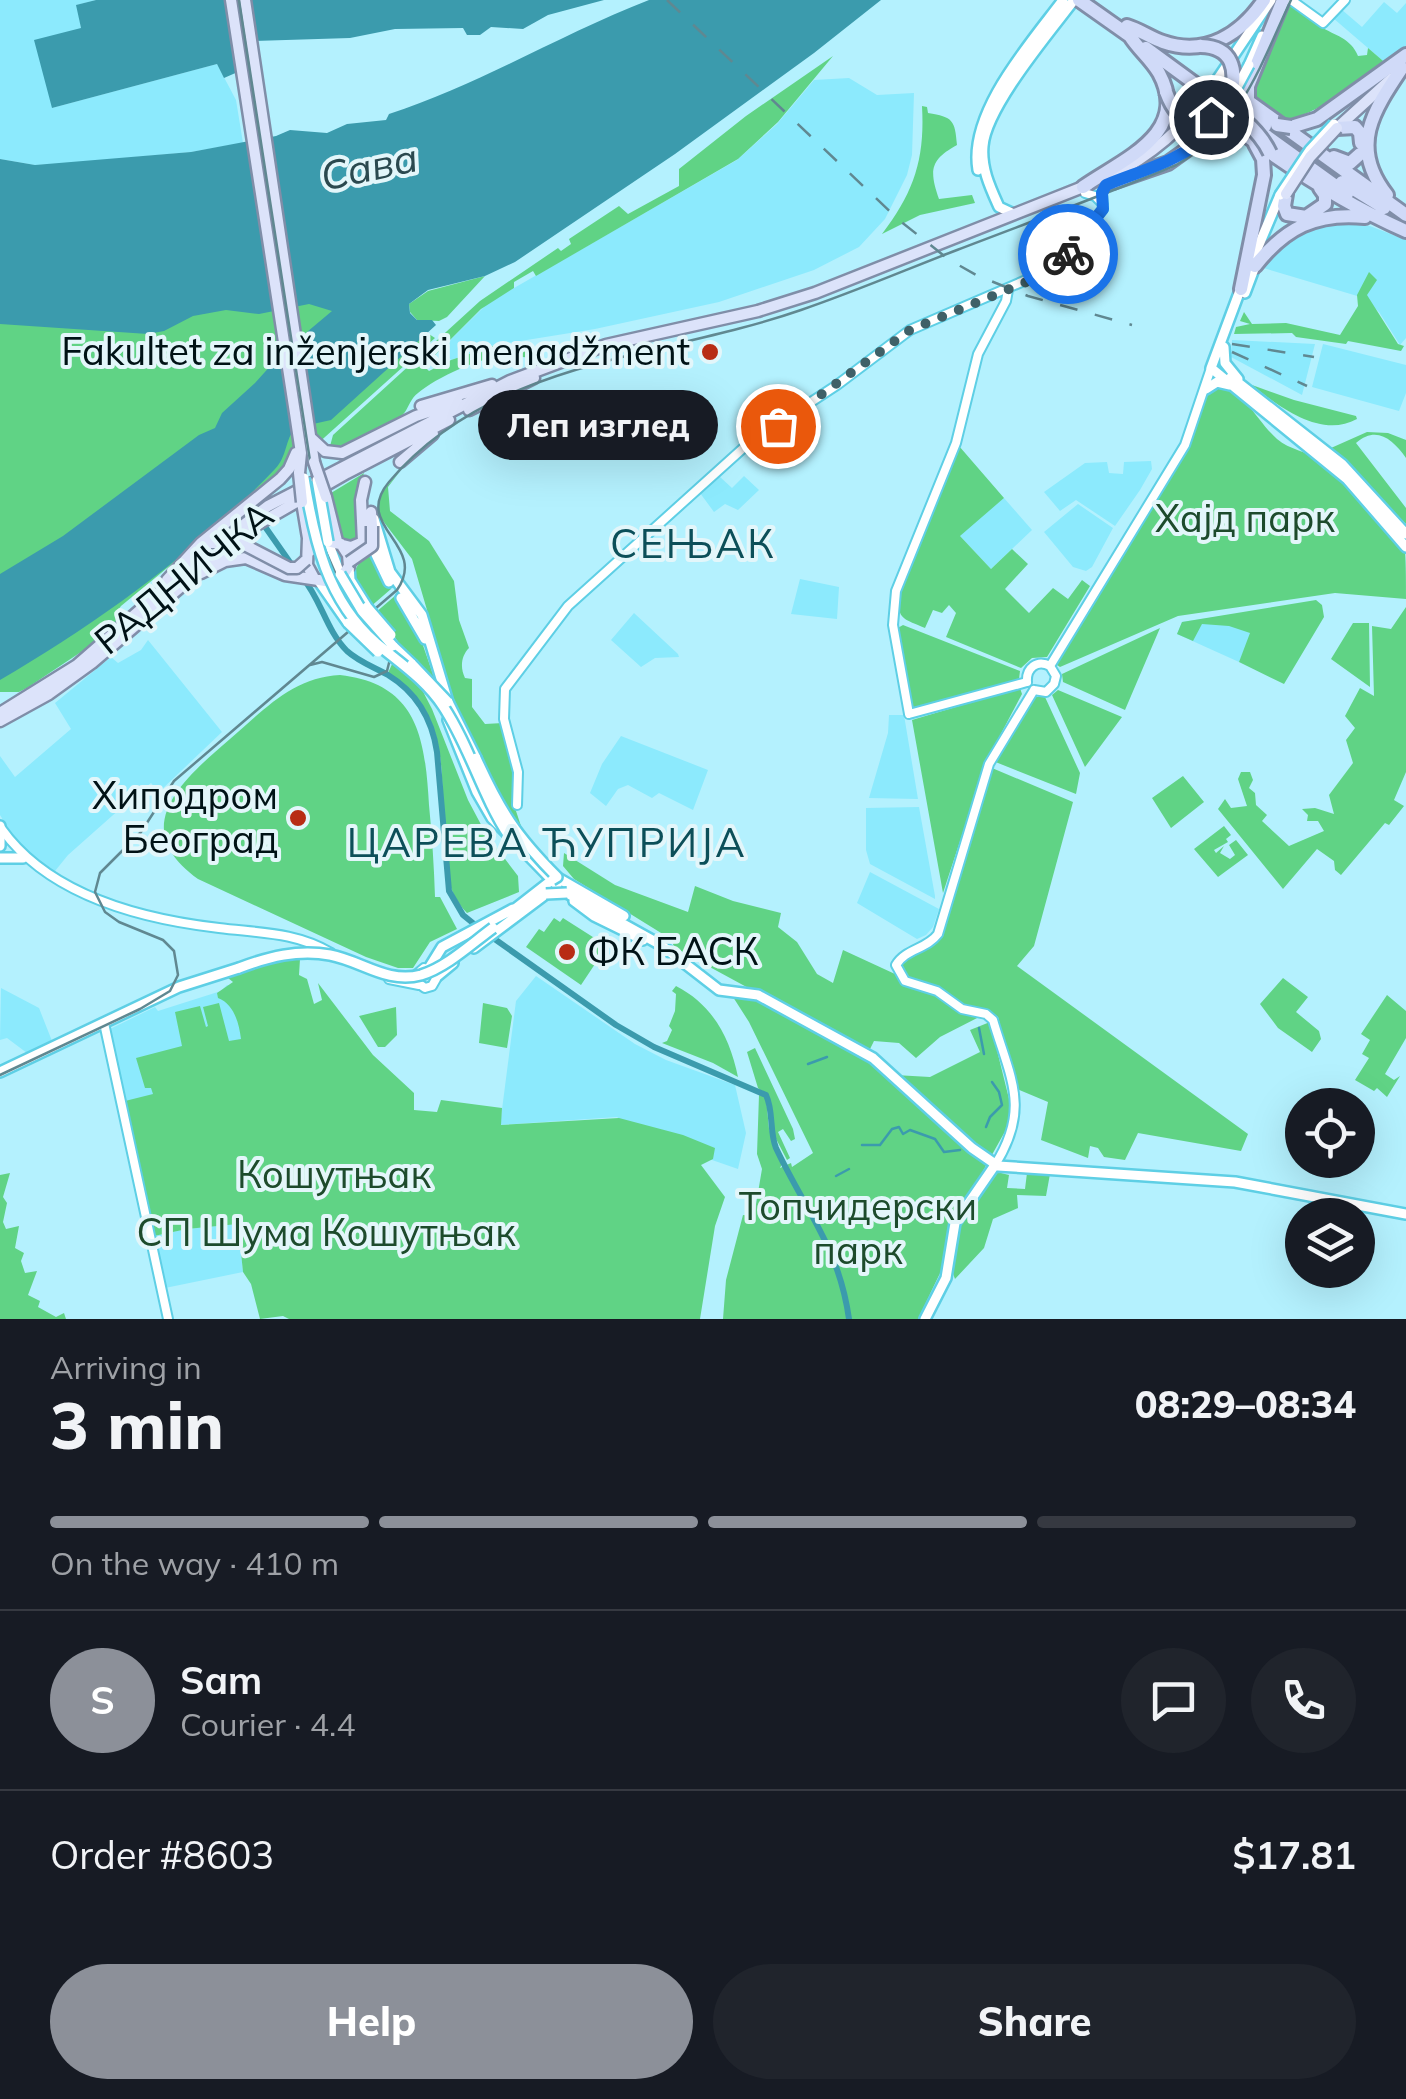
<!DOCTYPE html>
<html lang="en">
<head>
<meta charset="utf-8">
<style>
  body { margin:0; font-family:Mulish,sans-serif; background:#20242c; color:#f1f3f6; height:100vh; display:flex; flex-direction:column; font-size:38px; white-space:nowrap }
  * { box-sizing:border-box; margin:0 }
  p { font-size:32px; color:#9ea1a6 }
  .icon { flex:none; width:55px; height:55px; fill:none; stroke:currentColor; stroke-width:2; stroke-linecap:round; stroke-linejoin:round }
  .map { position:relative; height:1319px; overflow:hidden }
  .details { display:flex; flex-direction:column; background:#171b24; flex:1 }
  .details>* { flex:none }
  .tools { position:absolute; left:1285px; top:1088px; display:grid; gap:20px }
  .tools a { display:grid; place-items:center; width:90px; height:90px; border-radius:50%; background:#171b24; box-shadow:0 10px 40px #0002; font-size:50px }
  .pin { position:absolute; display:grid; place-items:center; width:85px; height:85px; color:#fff; margin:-42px; border:5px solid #fff; border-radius:50%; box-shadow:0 2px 10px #0007 }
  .courier { position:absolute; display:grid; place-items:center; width:100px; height:100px; margin:-50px; border:8px solid #1a73e8; border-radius:50%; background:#fff; color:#222; box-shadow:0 2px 12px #0007 }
  .bubble { position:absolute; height:70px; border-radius:35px; background:#171b24; box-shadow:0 10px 40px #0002; font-size:32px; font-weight:800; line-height:70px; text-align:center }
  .head em { font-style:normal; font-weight:800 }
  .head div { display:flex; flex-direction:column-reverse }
  .head { display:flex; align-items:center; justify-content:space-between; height:170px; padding:0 50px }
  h1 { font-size:65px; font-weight:800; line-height:75px }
  .bar { display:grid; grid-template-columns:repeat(4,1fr); gap:15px 10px; align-content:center; height:120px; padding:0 50px }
  .bar i { height:12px; border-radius:8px; background:#363941 }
  .bar .on { background:#8c9099 }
  .bar p { grid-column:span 4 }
  .line { display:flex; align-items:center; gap:25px; padding:0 50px; border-top:2px solid #363941 }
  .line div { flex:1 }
  .round { display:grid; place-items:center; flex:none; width:105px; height:105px; border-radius:52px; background:#20242c }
  .primary-button { display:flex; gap:20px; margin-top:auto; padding:20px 50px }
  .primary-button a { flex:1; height:115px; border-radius:60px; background:#8c9099; color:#fff; font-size:40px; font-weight:800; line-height:115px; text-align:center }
  .primary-button a+a { background:#20242c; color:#f1f3f6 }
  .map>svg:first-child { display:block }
  .built { fill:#8ceafd }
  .green { fill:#60d385 }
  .water { fill:#3b9bad }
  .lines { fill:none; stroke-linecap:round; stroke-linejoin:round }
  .stream { stroke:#3b9bad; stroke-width:2.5 }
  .river { stroke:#3b9bad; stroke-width:6 }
  .tertiary-casing { stroke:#5ecfe5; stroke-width:12 }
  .secondary-casing { stroke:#5ecfe5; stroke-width:14 }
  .primary-casing { stroke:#808ea8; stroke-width:15 }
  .trunk-casing { stroke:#808ea8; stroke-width:18 }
  .tertiary { stroke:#fff; stroke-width:8 }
  .secondary { stroke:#fff; stroke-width:9 }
  .primary { stroke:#dce3fa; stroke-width:10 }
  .trunk { stroke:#d0daf8; stroke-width:12 }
  .tram { stroke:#608891; stroke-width:2.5 }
  .rail { stroke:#608891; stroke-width:2.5; stroke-dasharray:18 18; stroke-linecap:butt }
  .secondary-bridge-casing { stroke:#5ecfe5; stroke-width:14; stroke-linecap:butt }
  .primary-bridge-casing { stroke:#808ea8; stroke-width:15; stroke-linecap:butt }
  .trunk-bridge-casing { stroke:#808ea8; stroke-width:18; stroke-linecap:butt }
  .secondary-bridge { stroke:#fff; stroke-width:9 }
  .primary-bridge { stroke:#dce3fa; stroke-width:10 }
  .trunk-bridge { stroke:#d0daf8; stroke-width:12 }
  .done { stroke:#3f6067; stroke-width:10; stroke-dasharray:0 18 }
  .route { stroke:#1a73e8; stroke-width:12 }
  .poi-dot { fill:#b82c15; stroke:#e3f6fa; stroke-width:4 }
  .labels { text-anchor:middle; stroke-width:8; stroke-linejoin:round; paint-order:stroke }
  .poi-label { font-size:38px; fill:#001216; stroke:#e3f6fa; text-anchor:end }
  .park-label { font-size:38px; fill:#1d4b2c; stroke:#e3f6fa }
  .street-label { font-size:38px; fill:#001216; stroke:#e3f6fa }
  .water-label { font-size:40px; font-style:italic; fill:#2b494f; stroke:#e3f6fa }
  .neighbourhood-label { font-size:40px; letter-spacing:2.5px; fill:#0c4f59; stroke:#e3f6fa }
</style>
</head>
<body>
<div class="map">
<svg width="1406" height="1319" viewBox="0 0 1406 1319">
  <rect width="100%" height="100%" fill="#b4f1fe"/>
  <path class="built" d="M0 0H96L77 5 81 28 52 108 217 64 236 100 243 143 191 152 60 164 35 165 0 159Z
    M1384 2 1397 13 1406 3V46L1389 66 1333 18 1341 9 1362 27Z
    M849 78 877 95 914 93 912 155 907 175 885 219 859 247 814 270 719 302 595 329 495 345 451 360 442 348 488 303 737 160 777 124 814 80Z
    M1332 220 1370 226 1406 240V338L1400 345 1379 312 1364 298 1260 267 1285 239Z
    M1232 340 1315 344 1302 395 1231 357Z
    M1323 344 1406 365V393L1399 411 1312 387Z
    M1151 461 1152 469 1140 490 1115 526 1076 500 1060 511 1044 492 1085 463 1107 462 1109 473 1123 474 1124 462Z
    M719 476 732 488 744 476 759 490 738 510 725 504 714 512 700 493Z
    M1004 498 1032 530 991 569 959 535Z
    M1078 504 1113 528 1092 567 1086 571 1073 567 1044 532Z
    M800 579 839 587 837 619 791 614Z
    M634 613 678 654 679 657 655 658 641 667 611 640Z
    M1235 614 1251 634 1239 662 1177 634 1182 622Z
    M148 640 222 732 159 792 151 783 130 800 68 855 55 871 35 859 14 838 0 815V756L15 777 71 729 55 703 111 657 118 663 141 650Z
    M889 715H904L918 799 869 798 888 733Z
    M621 736 708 770 693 810 659 793 652 798 628 785 618 789 606 806 590 793 602 764Z
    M919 807 935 896V899L870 864 866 850V808Z
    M870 872 939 909 933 927 926 935 917 939 857 903Z
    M536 976 635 1044 666 1060 735 1085 746 1133 738 1169 643 1136 617 1117 500 1125 516 1001Z
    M227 985 292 999 137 1155 110 1029 155 1007 158 1011 221 991Z
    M1 988 39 1008 52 1041 27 1053 7 1038 0 1040Z
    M238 1224 243 1272 165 1288 154 1236 187 1229Z"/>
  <path class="green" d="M1295 4C1303 12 1311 21 1321 27 1334 35 1351 38 1358 56L1367 55 1368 48 1389 66C1369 77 1301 125 1282 118 1270 114 1259 103 1249 95L1290 5Z
    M833 56 778 122 738 159 536 276 533 271 514 282V288L481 309 424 366 429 371 451 360 496 345 498 350 523 344 528 357C523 358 519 356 514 355 489 353 436 377 418 393 411 398 409 406 405 412 392 430 349 447 329 450L333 435 480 301 558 248 561 251 571 244 569 239 619 206 628 214 679 186V169L746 116Z
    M922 106 927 107 928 113C953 117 955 120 957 145 930 160 929 170 939 199L972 195 975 203 920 215 882 234C914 192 925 159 922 106Z
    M1369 272 1377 280 1367 295 1398 344 1404 346 1401 351 1348 341 1346 344 1296 337 1292 333 1234 334 1236 327 1250 324 1240 321 1244 312 1252 324 1286 323 1340 335 1358 306 1357 295Z
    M485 276 447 317 439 321 417 320 410 312 409 304 428 291Z
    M350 282 435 338 315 446 121 606 118 610 127 611 90 646 27 688 19 692H0V284Z
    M1214 385C1246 391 1255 419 1277 439 1290 450 1306 451 1319 460 1339 474 1396 531 1405 552 1406 564 1406 585 1406 599L1335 593 1178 616 1060 667 1054 663 1186 451 1207 391Z
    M1252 385 1294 400 1356 416 1357 419C1321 439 1279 407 1252 385Z
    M1367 432 1388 433 1406 440V458C1393 440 1377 425 1356 443L1406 508V524L1331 448Z
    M959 446 1004 498 960 536 991 569 1012 549 1028 564 1005 589 1029 613 1053 588 1068 599 1082 580 1090 586 1047 657 1032 658 1021 668 946 637 956 613 949 605 942 613 933 610 925 628C899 617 897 619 900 589Z
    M401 470 388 487 390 511 429 541 454 581 459 620 469 648C461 656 460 668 465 678L472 679V707L485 724 503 723 515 767 514 805 523 832 496 788 452 695 412 559 380 517 378 504 382 492Z
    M364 473 359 489 360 542 351 543 340 538 331 493Z
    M371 554 391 589 369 608 352 576 360 561Z
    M396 595 417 628 436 683 405 654 392 632 375 613Z
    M1316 600 1322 605 1324 617 1284 684 1239 662 1250 633 1229 626 1202 624 1193 641 1177 634 1182 622Z
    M1406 607V772L1394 800 1404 806 1389 825 1385 823 1341 875 1335 870 1334 861 1317 849 1283 889 1218 809 1225 799 1231 808 1247 806 1238 779 1241 772H1250L1253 780 1249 788 1255 793 1256 805 1267 815 1262 821 1289 846 1324 831 1318 821H1307L1308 815 1302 809 1315 808 1334 814 1329 795 1353 763 1346 740 1355 728 1345 716 1360 688 1374 696 1372 626 1391 629Z
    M1353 623H1369L1370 687 1331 659Z
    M903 625 1020 671 1019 679 911 708 896 629Z
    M1160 628 1125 710 1063 682 1062 674Z
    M393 662 417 680 432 709 468 800 486 834 518 876 519 892 467 913C411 855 484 730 388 673Z
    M340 675C419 684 425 740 429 805 432 836 434 866 435 897H440L457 929 430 942 413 968H398L366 957 198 879C125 827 185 778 230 739 264 710 293 677 340 675Z
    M1020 688 1022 694 986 762 943 893 912 720Z
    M1058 690 1122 717 1085 767 1052 695Z
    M1034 697H1045L1080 773 1076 794 993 761Z
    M992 768 1073 802 1034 946 1017 966 1248 1134 1241 1151 1138 1133 1125 1160 1104 1157 1098 1148 1090 1146 1088 1158 1041 1140 1048 1102 1017 1089 998 1017 987 1010 960 1005 931 985 906 979 898 963 929 945 948 908Z
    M1183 776 1204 802 1171 828 1152 798Z
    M1224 826 1231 835 1226 839 1228 842 1214 850 1216 853 1224 846 1220 853 1230 859 1235 855 1229 845 1236 840 1248 855 1218 877 1194 849Z
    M564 853 615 885 688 912 695 886 733 901 781 913 778 927 797 942 817 974 833 983 843 950 895 974 903 982 933 991 983 1015 940 1037 916 1058 899 1043 874 1041 868 1053 684 953 673 945 674 941 574 879 563 866Z
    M554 918 560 922 563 918 607 946 581 985 526 947 539 929 544 932Z
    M280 959H300L299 975 307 979 314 1004 322 1000 318 983 373 1055 414 1093V1110L437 1112 441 1100 502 1108 501 1125 619 1118 683 1135 715 1148 713 1159 701 1165 725 1197 715 1226 700 1319H289L283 1316 260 1319 251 1284 243 1272 238 1224 187 1229 154 1236 125 1101 153 1094 151 1088H145L136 1058 182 1046 175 1012 200 1006 206 1027 208 1026 203 1007 219 1003 229 1041 241 1039C239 1023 234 1004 218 998L217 993 233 982 228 978Z
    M1283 978 1308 997 1296 1012 1319 1031 1321 1039 1312 1052 1278 1028 1260 1004Z
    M676 986C713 1005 730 1038 738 1077L713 1063 662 1043 667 1041 672 1030 669 1026 675 1011 676 994 672 991Z
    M736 995 756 999 870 1063 890 1080 895 1075 930 1077 980 1052 970 1030 990 1022 1010 1103 1008 1126 978 1180 949 1224 943 1267 918 1319H723L726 1280 743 1215 754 1216 762 1169 757 1154 759 1095 766 1097 769 1129 782 1164 780 1168 791 1163 792 1167 813 1153 749 1022 733 997Z
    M1387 995 1406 1011V1038L1385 1074 1394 1080 1400 1076 1387 1097 1377 1088 1374 1091 1355 1080 1369 1058 1362 1054 1370 1040 1361 1034Z
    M483 1003 507 1008 512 1016 507 1048 479 1043Z
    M396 1007 397 1035 385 1047H378L359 1016Z
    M755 1048 793 1129 795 1139 791 1141 783 1129 778 1132 790 1158 787 1160 773 1133 770 1099 758 1088 747 1052Z
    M993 1171 1009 1175 1007 1188 1025 1189 1027 1173 1050 1174 1046 1196 1017 1195 1018 1208 993 1219 984 1248 955 1279C940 1245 975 1199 993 1171Z
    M10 1173 3 1197 7 1203 3 1222 6 1229 19 1226 15 1248 24 1253 21 1261 25 1273 37 1271 28 1295 40 1301 38 1307 56 1317 64 1313 66 1319H0V1175Z"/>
  <path class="water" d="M96 0H604L548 15 523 29 491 27 480 35H467L463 28 395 29 350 38 252 41 241 45 240 71 224 78 217 64 52 108 34 40 81 28 76 5Z
    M649 0H881L814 53 675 154 515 262 485 276 428 290 409 304 410 313 417 320H432L436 325 331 420 295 428C285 440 287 457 275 469 196 552 98 623 0 680V574L63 536 199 435 215 428 222 413 255 383 282 353 332 311 309 304 259 314 226 310 193 316 164 331 148 334 0 324V159L35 165 191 152 276 136 290 130 327 133 347 124 386 120 389 114C479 85 561 34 649 0Z"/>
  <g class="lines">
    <path class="stream" d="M979 1028 984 1054
      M808 1064 827 1057
      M986 1127 990 1117 1002 1105 999 1092 992 1082
      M862 1145H880L892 1129 899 1127 903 1134 910 1130 935 1139 944 1152 960 1150
      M836 1176 849 1169"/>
    <path class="river" d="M261 521 294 568
      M302 577C321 599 326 630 347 651 359 662 374 667 388 675 416 692 432 719 437 752L449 891 463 915 479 928
      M489 935 616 1025 654 1047 766 1095C774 1112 769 1131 776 1148 805 1210 839 1247 849 1319"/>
    <g class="tertiary-casing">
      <path id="tertiary" d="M1291 0 1323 23 1345 0
        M1085 193 1095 196 1103 204
        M1008 290 1006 301 978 354 956 443 896 591 893 625 909 714 1027 682
        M1050 666 1185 445 1211 368
        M1027 682C1026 668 1037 659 1050 666
        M1034 690 1046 692 1054 684 1056 676 1050 666
        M517 805 518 772 504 719 505 689 568 606 750 442 837 385 910 330 1054 268 1103 209 1102 193 1106 185
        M1 828C49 896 141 919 219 928 259 933 296 932 331 953
        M412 978 424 968 434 972 436 979 432 986 425 988 418 983
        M389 979 419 985
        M104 1023 168 1319
        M995 1165C1031 1108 1010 1078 993 1020L986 1014 962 1009 937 991 905 981 896 965C905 949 927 949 938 934L989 764 1034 690"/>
    </g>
    <g class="secondary-casing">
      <path id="secondary" d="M1249 65 1262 36
        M1211 89 1271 0
        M978 170C968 113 1030 44 1063 0
        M1014 214 999 207C990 187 981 168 983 146 986 107 1049 33 1074 0
        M1250 266 1280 195
        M1242 285 1211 368 1347 479 1406 547
        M1245 293 1257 261
        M1224 347 1225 363 1238 379
        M1231 377 1342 464 1406 534
        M1206 389 1217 382 1230 385
        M374 519 390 572 422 615 448 702 476 758
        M328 542 340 574
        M370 542 389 582
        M349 566 350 580 367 607
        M318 580 348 623
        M401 598 425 639
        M393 646 412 664
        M448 720 477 792 492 818 557 885
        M0 826V846
        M507 826 518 840
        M0 858H23
        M551 874 624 916
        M567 893 661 945 719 990 758 995 873 1058 972 1148 998 1166 1235 1182 1406 1214
        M574 901 594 916 643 940
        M511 912 552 880
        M474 948 546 894
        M429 968 442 947 513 909
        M436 977 453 963
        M0 1072 179 987 239 968
        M925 1319 946 1278 955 1223 995 1165"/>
    </g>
    <g class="primary-casing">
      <path id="primary" d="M231 0 295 413 301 453 299 473
        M245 0 314 462
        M1337 128 1392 78
        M1109 177C1149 157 1184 128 1210 91
        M421 406 492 385
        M469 410 534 378
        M311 438 325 451 342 453 416 416 458 402
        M400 462 433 434
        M326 497 337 541
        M302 502 308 538 307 565 314 578
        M371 512 372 526
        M309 552 323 540 351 547 363 542 361 500 365 482
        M201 573 225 561 246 558 285 575 332 582 341 578 349 566 348 555 341 544
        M167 580 201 543 280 479 289 469 296 453
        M0 713 77 665 195 562 268 506 510 381 606 345 758 311 815 293 1088 185
        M0 721 49 694 92 663 246 531 347 473 449 420"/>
    </g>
    <g class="trunk-casing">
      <path id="trunk" d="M1079 0 1130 36
        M1127 26C1140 30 1151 38 1163 42 1206 57 1241 34 1264 0
        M1146 48 1202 89
        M1230 88 1406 215
        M1235 93 1220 87 1210 91 1212 104 1223 118C1280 162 1340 202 1406 231
        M1248 102V86L1283 0
        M1243 110 1265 126
        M1254 127 1347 194
        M1291 127 1317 119 1406 55
        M1337 128 1355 127 1360 133 1361 143
        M1334 157 1350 163 1360 154
        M1113 182 1168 163 1220 126H1234
        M1342 182 1384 208
        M1083 187C1121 160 1192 134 1159 73 1151 59 1138 49 1130 36
        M1286 194 1284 206 1287 214 1306 217 1325 204V195L1320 188
        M1387 195C1349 147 1373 111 1402 68
        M1255 266C1285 228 1316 212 1365 217
        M1241 289 1264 175 1263 159 1255 144"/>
    </g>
    <use href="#tertiary" class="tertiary"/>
    <use href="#secondary" class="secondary"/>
    <use href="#primary" class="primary"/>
    <use href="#trunk" class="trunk"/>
    <path class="tram" d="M239 0 323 545 343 591 391 655 387 671 374 677 322 662 310 665
      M0 1075 140 1009 170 991 178 975 174 951 163 940 119 922 105 912 95 892 100 873 141 832 174 781 397 590C429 544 351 527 389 482 493 359 660 359 801 310 854 292 905 270 957 250 1030 222 1104 195 1176 165 1241 128 1261 64 1291 0"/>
    <path class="rail" d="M667 0 899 220 948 259 976 275 1028 296 1132 325
      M1232 344 1314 357
      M1232 352 1307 386"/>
    <g class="secondary-bridge-casing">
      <path id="secondary-bridge" d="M1235 91 1249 65
        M1200 133 1219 114
        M1280 195 1310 150 1334 124
        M304 478C314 540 327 600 376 643 400 663 426 680 443 706 470 747 482 795 509 836
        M317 480 328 542
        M340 574 362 611 393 646
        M367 607 391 635
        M348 623 378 652
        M412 664 448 702
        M476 758C500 811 516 836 557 877L552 880
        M546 894 567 893
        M239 968C268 957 298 949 330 955 362 961 387 984 421 975 447 967 471 944 493 928"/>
    </g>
    <g class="primary-bridge-casing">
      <path id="primary-bridge" d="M1286 194 1310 157 1337 128
        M314 462 326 497
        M299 473 302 502
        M211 543H241L289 568H297L306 560
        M349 562 372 546V526"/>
    </g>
    <g class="trunk-bridge-casing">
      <path id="trunk-bridge" d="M1201 46C1233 47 1238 70 1230 98
        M1202 89C1226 106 1257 125 1270 153
        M1166 92C1179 127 1197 126 1224 107
        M1277 125 1291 127"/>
    </g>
    <use href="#secondary-bridge" class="secondary-bridge"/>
    <use href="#primary-bridge" class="primary-bridge"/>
    <use href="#trunk-bridge" class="trunk-bridge"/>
  </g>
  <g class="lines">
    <path class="done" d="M778 426 910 330 1036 278 1054 268 1068 254"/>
    <path class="route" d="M1068 254 1103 209 1102 193 1106 185C1148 168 1179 162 1214 130L1211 117"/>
  </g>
  <g class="poi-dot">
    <circle cx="710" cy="352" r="10"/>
    <circle cx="298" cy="818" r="10"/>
    <circle cx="567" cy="952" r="10"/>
  </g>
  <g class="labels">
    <g class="poi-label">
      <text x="690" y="365">Fakultet za inženjerski menadžment</text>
      <text x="278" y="809">Хиподром<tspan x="278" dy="44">Београд</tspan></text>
      <text x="587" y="965" text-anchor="start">ФК БАСК</text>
    </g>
    <g class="park-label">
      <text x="1245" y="532">Хајд парк</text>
      <text x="334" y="1188">Кошутњак</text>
      <text x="858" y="1220">Топчидерски<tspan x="858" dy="44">парк</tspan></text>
      <text x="326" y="1246">СП Шума Кошутњак</text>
    </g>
    <g class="street-label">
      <text transform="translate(184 578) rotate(-39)" y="13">РАДНИЧКА</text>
    </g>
    <g class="water-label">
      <text transform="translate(369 167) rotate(-12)" y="14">Сава</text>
    </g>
    <g class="neighbourhood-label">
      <text x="693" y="558">СЕЊАК</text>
      <text x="547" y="857">ЦАРЕВА ЋУПРИЈА</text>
    </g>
  </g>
</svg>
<div class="tools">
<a><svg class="icon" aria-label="locate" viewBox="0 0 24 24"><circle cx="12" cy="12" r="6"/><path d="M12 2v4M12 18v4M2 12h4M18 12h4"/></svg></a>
<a><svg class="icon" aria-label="layers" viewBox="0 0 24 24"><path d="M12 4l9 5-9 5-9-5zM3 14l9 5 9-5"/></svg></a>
</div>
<div class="pin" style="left:778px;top:426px;background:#ea580c"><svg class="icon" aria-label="bag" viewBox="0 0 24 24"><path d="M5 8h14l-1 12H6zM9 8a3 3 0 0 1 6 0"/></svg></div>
<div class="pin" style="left:1211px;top:117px;background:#1f2937"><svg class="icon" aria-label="home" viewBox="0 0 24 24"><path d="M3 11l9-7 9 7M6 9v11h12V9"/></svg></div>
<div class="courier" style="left:1068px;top:254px"><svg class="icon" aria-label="bike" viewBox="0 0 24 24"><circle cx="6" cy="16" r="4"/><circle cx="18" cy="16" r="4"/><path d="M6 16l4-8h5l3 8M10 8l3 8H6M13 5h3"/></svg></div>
<div class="bubble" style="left:478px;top:390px;width:240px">Леп изглед</div>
</div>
<section class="details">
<div class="head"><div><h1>3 min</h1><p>Arriving in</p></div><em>08:29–08:34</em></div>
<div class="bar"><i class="on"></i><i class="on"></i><i class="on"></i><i></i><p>On the way · 410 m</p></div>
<div class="line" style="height:180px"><b class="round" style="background:#8c9099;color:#fff">S</b><div><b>Sam</b><p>Courier · 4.4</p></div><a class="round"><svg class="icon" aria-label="chat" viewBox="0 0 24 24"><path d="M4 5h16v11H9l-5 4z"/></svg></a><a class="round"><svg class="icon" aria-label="phone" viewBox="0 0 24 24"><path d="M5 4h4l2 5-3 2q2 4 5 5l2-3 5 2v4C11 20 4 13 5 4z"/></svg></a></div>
<div class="line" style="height:130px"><div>Order #8603</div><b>$17.81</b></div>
<div class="primary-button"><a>Help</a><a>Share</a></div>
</section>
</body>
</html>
